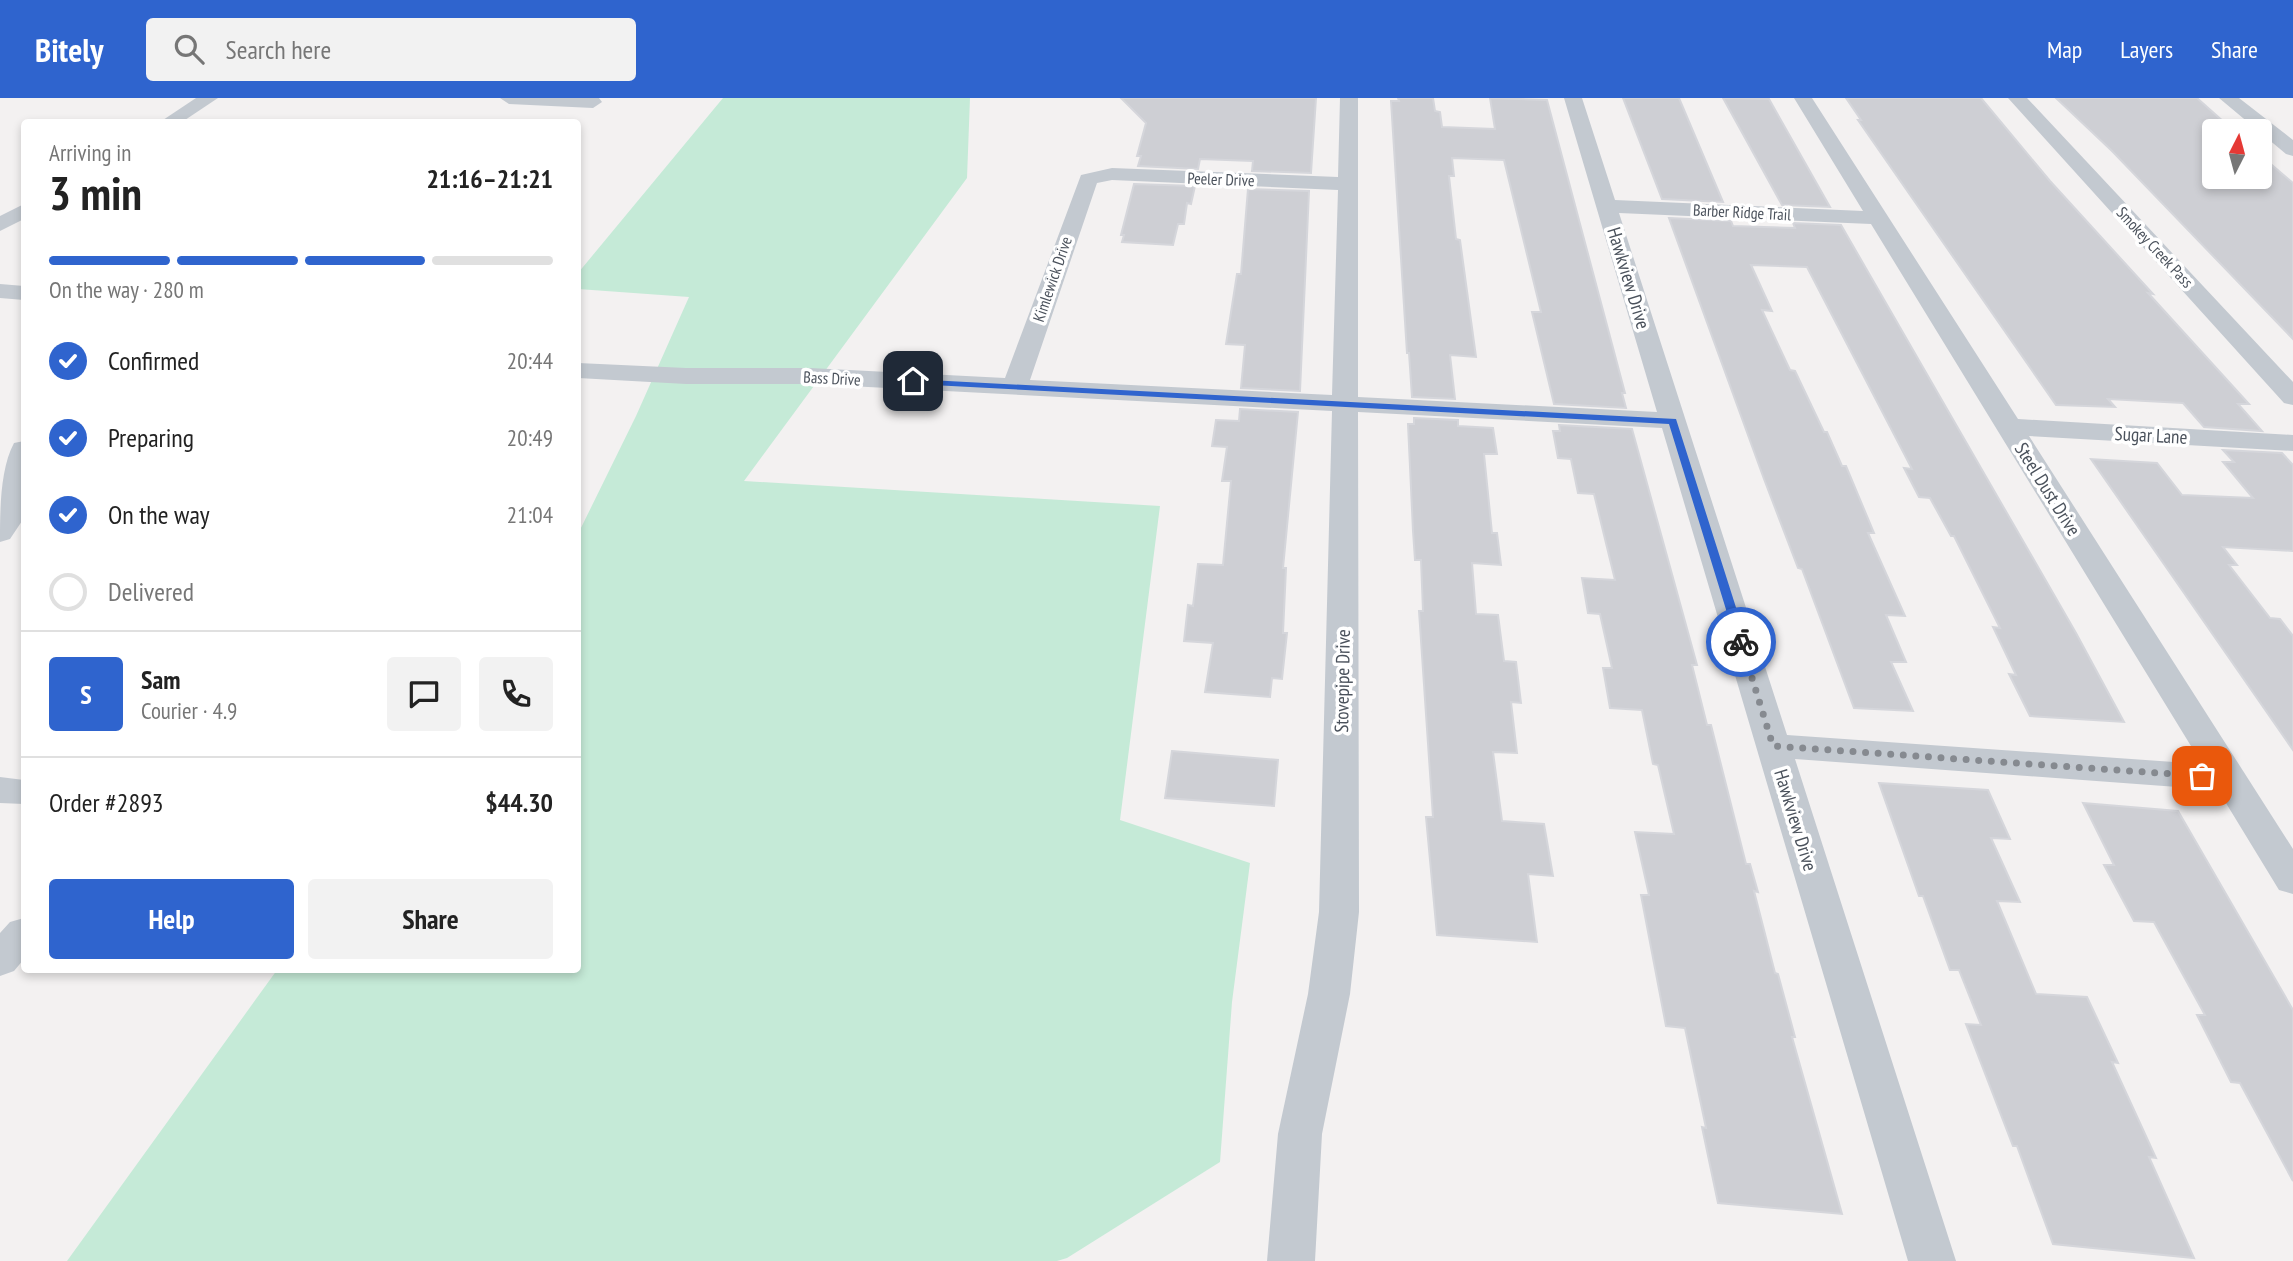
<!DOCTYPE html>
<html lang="en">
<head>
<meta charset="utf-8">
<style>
  body { margin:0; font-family:"PT Sans Narrow",sans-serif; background:#f2f2f2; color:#222; height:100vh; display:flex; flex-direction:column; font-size:26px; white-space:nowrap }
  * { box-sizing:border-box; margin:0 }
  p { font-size:23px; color:#767676 }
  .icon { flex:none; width:38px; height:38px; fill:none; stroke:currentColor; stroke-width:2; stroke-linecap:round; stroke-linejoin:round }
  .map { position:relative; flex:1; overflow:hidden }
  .sheet { position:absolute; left:21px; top:21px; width:560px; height:854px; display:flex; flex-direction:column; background:#fff; border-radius:7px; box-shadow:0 4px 10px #0003 }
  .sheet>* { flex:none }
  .needle { width:46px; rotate:6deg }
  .buttons { position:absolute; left:2202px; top:21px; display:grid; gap:14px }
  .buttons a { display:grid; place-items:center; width:70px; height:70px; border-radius:7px; background:#fff; box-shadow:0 4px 10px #0003; font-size:35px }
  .pin { position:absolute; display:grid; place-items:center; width:60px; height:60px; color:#fff; margin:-30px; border-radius:14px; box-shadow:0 4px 10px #0006 }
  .courier { position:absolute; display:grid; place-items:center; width:70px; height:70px; margin:-35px; border:5px solid #2f64ce; border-radius:50%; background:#fff; color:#222; box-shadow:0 2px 9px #0007 }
  .headline em { font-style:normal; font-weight:600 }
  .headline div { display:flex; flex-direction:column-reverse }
  .headline { display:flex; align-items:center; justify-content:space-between; height:119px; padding:0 28px }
  h1 { font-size:46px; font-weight:600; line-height:52px }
  .bar { display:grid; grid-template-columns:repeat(4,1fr); gap:10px 7px; align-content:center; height:84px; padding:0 28px }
  .bar i { height:9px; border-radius:5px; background:#e0e0e0 }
  .bar .selected { background:#2f64ce }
  .bar p { grid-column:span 4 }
  .line { display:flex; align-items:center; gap:18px; padding:0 28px; border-top:2px solid #e0e0e0 }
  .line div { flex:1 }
  .round { display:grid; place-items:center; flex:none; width:74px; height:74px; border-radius:7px; background:#f2f2f2 }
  ol { padding:0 28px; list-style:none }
  li { display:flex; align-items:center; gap:21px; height:77px }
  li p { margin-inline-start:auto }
  li .icon { padding:7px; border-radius:50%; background:#2f64ce; color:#fff; stroke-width:4 }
  li:last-child { color:#767676 }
  li i { width:38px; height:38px; border:4px solid #e0e0e0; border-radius:50% }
  .primary-button { display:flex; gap:14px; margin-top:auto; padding:14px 28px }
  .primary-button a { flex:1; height:80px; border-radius:7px; background:#2f64ce; color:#fff; font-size:28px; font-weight:600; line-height:80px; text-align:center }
  .primary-button a+a { background:#f2f2f2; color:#222 }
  header { display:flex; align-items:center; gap:42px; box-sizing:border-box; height:98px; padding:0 35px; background:#2f64ce; color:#fff }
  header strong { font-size:33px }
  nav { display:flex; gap:38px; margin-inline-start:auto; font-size:24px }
  .search { width:490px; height:63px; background:#f2f2f2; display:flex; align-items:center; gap:18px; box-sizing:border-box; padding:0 24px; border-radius:7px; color:#767676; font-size:26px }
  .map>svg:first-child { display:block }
  .green { fill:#c5ead7 }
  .building { fill:#cecfd4; stroke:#d5d6db; stroke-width:2 }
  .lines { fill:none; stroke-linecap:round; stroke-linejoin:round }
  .street { fill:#c3c9d0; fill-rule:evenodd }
  .route { fill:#2f64ce }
  .done { stroke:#868a90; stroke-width:7; stroke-dasharray:0 12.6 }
  .labels { text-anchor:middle; stroke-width:7; stroke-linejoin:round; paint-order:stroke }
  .far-street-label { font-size:16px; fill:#4b525c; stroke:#fff }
  .street-label { font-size:19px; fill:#4b525c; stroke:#fff }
</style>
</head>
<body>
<header>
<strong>Bitely</strong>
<div class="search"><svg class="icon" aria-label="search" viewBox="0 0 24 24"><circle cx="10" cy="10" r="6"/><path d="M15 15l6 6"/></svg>Search here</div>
<nav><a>Map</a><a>Layers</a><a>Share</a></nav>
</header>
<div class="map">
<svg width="2293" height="1163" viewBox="0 0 2293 1163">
  <rect width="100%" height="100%" fill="#f3f1f1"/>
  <path class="green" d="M723 0H970L967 80 744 383 1160 408 1120 722 1250 765 1232 904 1220 1064 1067 1160 1057 1163H67L277 872H578V436L636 318 689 199 578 191V175Z"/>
  <path class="building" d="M1121 0H1316L1311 75 1252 73 1253 63 1200 61 1198 71 1138 68 1141 58H1137L1146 25Z
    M1398 0H1433L1435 13 1440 14 1442 29 1495 31 1490 0 1547 2 1625 295H1622L1626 310 1554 306 1532 214H1541L1504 62 1452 60 1454 78H1449L1456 141 1460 142 1476 259 1450 257 1455 301 1412 299 1409 255H1407L1391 3H1399Z
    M1623 0H1679L1723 104 1662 101Z
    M1723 0 1769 1 1830 109 1782 107Z
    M1846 0H1981L2050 83 2153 196 2148 195 2249 306H2238L2262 333 2204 329 2183 305 2108 301 2115 309 2056 307 1858 22H1861Z
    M2056 0H2197L2234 33H2214V79H2259V56L2293 85V241L2112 53Z
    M1134 86 1195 88 1191 106 1187 105 1184 126H1178L1173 147 1122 144 1124 137H1121Z
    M1248 91 1309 93 1300 293 1241 290 1245 247 1226 246 1237 176H1241Z
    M1669 120 1731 123 1733 128 1795 130 1793 125 1841 127 2076 535 2124 624 2030 618 2009 576 2016 577 1993 529 2000 530 1954 438H1951L1930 400 1919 399 1904 370 1912 371 1807 169 1751 167 1772 213 1762 212 1790 272 1795 273 1824 334H1827L1842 368H1846L1874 435H1868L1905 518 1886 517 1906 564H1891L1913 613 1854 610 1802 471 1798 470 1764 381Z
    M1240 311 1298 314 1283 470H1286L1283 535H1287L1282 581 1272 580 1270 599 1205 594 1213 545 1184 543 1188 507 1193 508 1198 466 1223 467 1231 383H1222L1227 349 1212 348 1216 322 1239 323Z
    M1414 320 1458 322V328L1493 330 1497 356H1484L1492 435H1497L1501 467 1472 465 1476 516 1498 517 1504 563 1516 564 1521 605 1511 604 1517 655 1493 654 1502 723 1544 726 1553 778 1528 776 1537 844 1437 837 1426 719H1433L1419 513H1423L1421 462H1415L1413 433 1408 326H1414Z
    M1559 327 1632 331 1697 567H1692L1707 627H1711L1746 766H1750L1758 794 1754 793 1775 875 1778 876 1795 939H1792L1842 1116 1718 1105 1702 1029 1706 1030 1685 930 1666 928 1641 797H1649L1635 734 1674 736 1658 667 1653 666 1642 612 1610 610 1603 570H1612L1600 516 1588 515 1582 480 1615 482 1594 396 1578 395 1571 361 1558 360 1553 333H1560Z
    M2223 352 2282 355 2293 367V453L2223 449 2237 467H2229L2270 520 2280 521 2293 538V652L2091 361 2157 365 2182 397 2253 400 2223 364H2234Z
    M1172 653 1278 662 1274 708 1165 700Z
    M1879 685 1988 692 2010 741 1991 740 2020 804 1997 803 2036 896 2087 899 2118 965 2112 964 2156 1060 2149 1059 2194 1160 2053 1146 2017 1048H2013L1966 926 1981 927 1959 872H1950L1923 798H1919Z
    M2083 705 2178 713 2293 912V1083L2240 985 2231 984 2197 917H2205L2154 824 2134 823 2104 767H2114Z"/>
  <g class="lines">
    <path class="street" d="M196 0H218L182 24H160Z
      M500 0H599L602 4 593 10 509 6Z
      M1340 0H1358V299L1657 314 1564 0H1582L1615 102 1863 113 1794 0H1812L2018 321 2293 337V353L2029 338 2293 751V796L2279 792 2218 692 1795 661 1956 1163H1908L1662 330 1358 314 1359 814 1350 896 1322 1036 1315 1163H1267L1278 1036 1308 896 1319 814 1332 313 810 286H686L578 280V265L686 270H810L1005 280 1081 77 1112 70 1338 79ZM1112 82 1338 92 1332 297 1030 282 1097 85ZM1619 115 1871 126 2202 666 1787 637Z
      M2008 0H2027L2293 284V307L2284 305Z
      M2219 0H2239L2293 42V58L2286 56Z
      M24 106V121L0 133V118Z
      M0 186 24 188V202L0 200Z
      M24 343V420L10 441 0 444C0 413 0 371 14 345Z
      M0 679 24 682V706L0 705Z
      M24 820V861L14 873 0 878V835L10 824Z"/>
  </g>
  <path class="route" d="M910 281 1676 321 1747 544 1741 547 1736 544 1669 326 913 286 910 285Z"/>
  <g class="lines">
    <path class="done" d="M1741 544 1773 648 2202 678"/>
  </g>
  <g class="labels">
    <g class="far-street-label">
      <text transform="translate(1221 81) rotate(2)" y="6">Peeler Drive</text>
      <text transform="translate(1742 114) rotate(3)" y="6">Barber Ridge Trail</text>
      <text transform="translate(2155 149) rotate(47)" y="6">Smokey Creek Pass</text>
      <text transform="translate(1052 181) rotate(-71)" y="6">Kimlewick Drive</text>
      <text transform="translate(832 280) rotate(3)" y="6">Bass Drive</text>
    </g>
    <g class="street-label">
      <text transform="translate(1629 180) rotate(73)" y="7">Hawkview Drive</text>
      <text transform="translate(2151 337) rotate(3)" y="7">Sugar Lane</text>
      <text transform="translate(2048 391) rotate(58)" y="7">Steel Dust Drive</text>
      <text transform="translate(1342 583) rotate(-89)" y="7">Stovepipe Drive</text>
      <text transform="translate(1796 722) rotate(73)" y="7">Hawkview Drive</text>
    </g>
  </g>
</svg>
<div class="buttons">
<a><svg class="needle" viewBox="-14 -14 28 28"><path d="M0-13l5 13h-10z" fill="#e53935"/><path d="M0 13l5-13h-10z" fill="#767676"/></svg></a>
</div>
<div class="pin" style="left:2202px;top:678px;background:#ea580c"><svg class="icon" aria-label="bag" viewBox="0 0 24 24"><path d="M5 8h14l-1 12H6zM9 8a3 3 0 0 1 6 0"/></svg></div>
<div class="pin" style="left:913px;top:283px;background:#1f2937"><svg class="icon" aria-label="home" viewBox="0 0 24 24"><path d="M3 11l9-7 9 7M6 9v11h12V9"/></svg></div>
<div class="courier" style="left:1741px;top:544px"><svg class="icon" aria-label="bike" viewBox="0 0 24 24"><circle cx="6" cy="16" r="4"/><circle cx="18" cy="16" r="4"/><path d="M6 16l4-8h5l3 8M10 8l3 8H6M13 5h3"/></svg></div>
<section class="sheet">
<div class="headline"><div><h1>3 min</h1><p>Arriving in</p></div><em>21:16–21:21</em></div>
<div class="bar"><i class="selected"></i><i class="selected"></i><i class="selected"></i><i></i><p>On the way · 280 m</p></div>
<ol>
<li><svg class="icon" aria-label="check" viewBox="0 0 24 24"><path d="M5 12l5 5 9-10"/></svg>Confirmed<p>20:44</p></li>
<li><svg class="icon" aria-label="check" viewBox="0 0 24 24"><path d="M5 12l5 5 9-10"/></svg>Preparing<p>20:49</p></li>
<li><svg class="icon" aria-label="check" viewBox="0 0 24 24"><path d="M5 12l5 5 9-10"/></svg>On the way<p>21:04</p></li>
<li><i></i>Delivered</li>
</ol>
<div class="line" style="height:126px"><b class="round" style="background:#2f64ce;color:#fff">S</b><div><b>Sam</b><p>Courier · 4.9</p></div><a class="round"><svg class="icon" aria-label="chat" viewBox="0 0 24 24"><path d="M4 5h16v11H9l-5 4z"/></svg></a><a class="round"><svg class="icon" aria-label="phone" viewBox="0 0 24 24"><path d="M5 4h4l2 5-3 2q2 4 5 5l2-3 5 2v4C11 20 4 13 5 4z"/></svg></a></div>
<div class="line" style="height:91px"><div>Order #2893</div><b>$44.30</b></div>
<div class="primary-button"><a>Help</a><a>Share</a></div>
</section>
</div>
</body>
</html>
